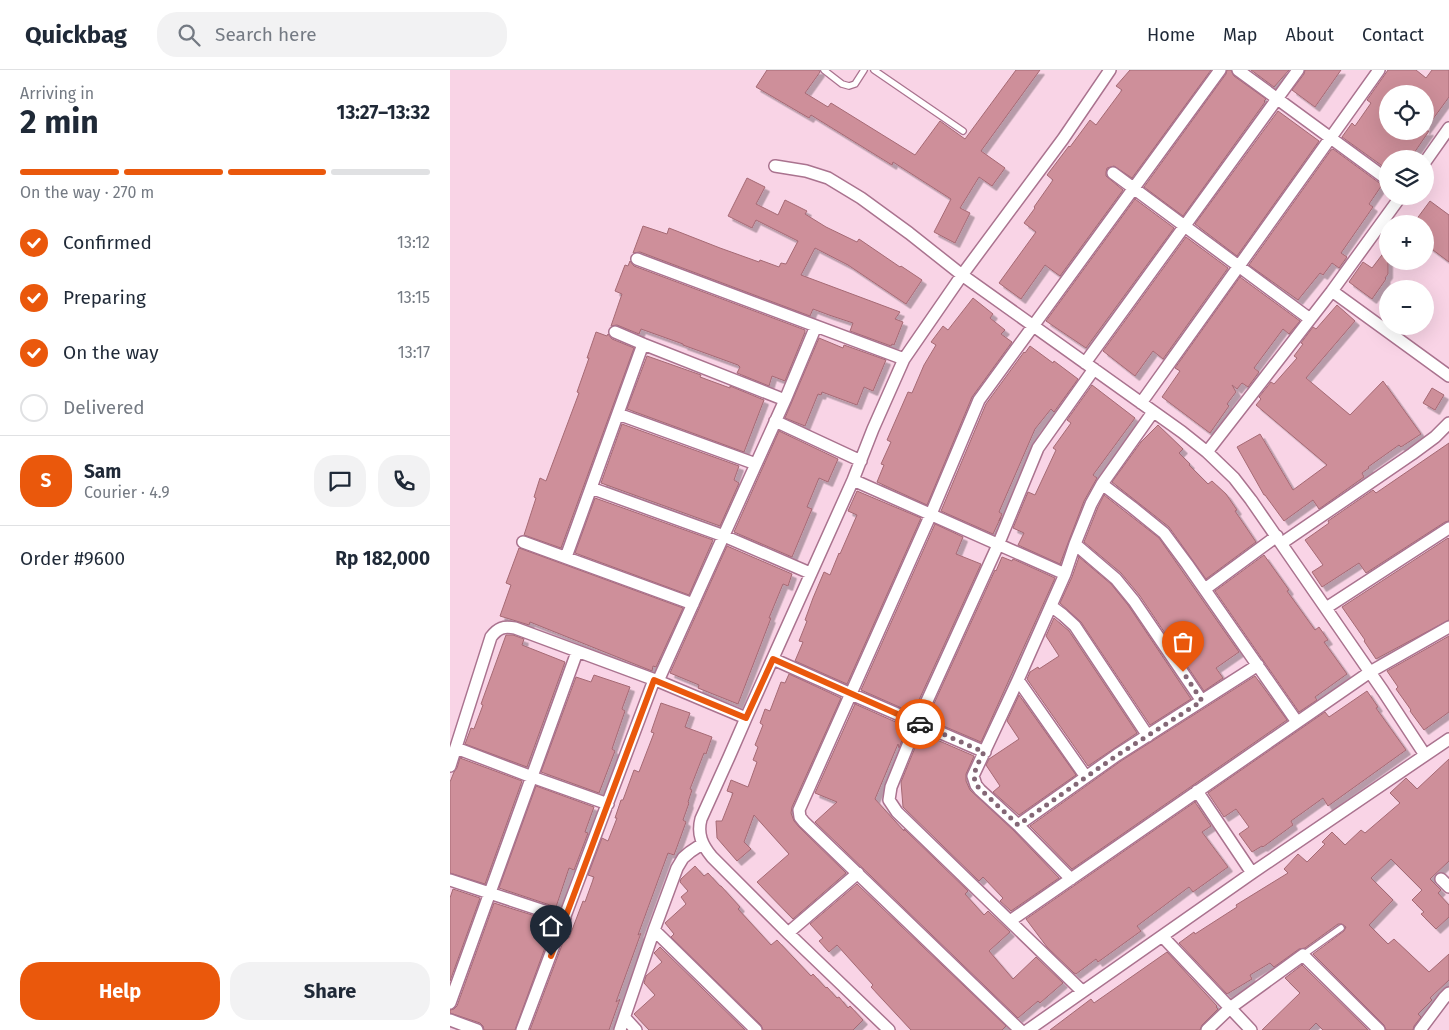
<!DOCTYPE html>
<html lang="en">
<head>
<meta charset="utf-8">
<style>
  body { margin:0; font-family:"Fira Sans",sans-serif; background:#f2f2f3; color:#1f2937; height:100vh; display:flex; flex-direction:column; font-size:19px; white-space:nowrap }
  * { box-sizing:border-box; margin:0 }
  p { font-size:16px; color:#747a83 }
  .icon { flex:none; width:28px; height:28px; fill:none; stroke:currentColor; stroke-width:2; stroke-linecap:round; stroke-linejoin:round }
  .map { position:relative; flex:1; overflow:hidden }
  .sheet { display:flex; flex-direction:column; background:#fff; width:450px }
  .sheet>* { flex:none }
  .controls { position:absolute; left:929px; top:15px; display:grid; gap:10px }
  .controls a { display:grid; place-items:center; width:55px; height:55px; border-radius:50%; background:#fff; box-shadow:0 5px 20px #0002; font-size:25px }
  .pin { position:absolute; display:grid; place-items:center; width:42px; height:42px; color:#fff; margin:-51px -21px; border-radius:50% 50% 50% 0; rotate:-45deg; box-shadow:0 0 5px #0007 }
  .pin .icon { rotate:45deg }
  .courier { position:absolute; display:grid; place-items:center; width:50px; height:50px; margin:-25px; border:4px solid #ea580c; border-radius:50%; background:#fff; color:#222; box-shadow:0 1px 6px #0007 }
  .overview em { font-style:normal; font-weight:700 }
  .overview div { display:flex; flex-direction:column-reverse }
  .overview { display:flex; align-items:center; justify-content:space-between; height:85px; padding:0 20px }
  h1 { font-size:32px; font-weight:700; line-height:38px }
  .bar { display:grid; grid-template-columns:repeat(4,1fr); gap:8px 5px; align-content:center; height:60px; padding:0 20px }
  .bar i { height:6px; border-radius:4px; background:#e0e1e3 }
  .bar .on { background:#ea580c }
  .bar p { grid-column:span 4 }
  .line { display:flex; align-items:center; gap:12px; padding:0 20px; border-top:1px solid #e0e1e3 }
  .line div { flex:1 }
  .round { display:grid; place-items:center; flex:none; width:52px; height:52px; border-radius:20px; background:#f2f2f3 }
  ol { padding:0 20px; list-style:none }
  li { display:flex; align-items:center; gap:15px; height:55px }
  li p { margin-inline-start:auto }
  li .icon { padding:5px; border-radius:50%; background:#ea580c; color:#fff; stroke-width:4 }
  li:last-child { color:#747a83 }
  li i { width:28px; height:28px; border:2px solid #e0e1e3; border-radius:50% }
  .action { display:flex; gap:10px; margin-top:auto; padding:10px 20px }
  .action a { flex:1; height:58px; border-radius:20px; background:#ea580c; color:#fff; font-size:20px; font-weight:700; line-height:58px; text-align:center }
  .action a+a { background:#f2f2f3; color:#1f2937 }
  header { display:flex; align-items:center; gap:30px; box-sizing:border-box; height:70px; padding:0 25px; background:#fff; border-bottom:1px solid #e0e1e3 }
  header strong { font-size:24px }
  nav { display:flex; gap:28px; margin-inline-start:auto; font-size:18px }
  .search { width:350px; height:45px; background:#f2f2f3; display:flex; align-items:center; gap:12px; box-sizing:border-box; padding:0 18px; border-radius:20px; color:#747a83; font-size:19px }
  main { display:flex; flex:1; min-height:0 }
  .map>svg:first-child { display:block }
  .building { fill:#ce8f9a; stroke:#a56974; filter:url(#shadow) }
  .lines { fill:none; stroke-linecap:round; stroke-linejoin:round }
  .lane-casing { stroke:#aa738f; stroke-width:8 }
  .street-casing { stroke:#aa738f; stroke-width:14 }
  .lane { stroke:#fff; stroke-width:5.5 }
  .street { stroke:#fff; stroke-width:11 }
  .done { stroke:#846776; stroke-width:5; stroke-dasharray:0 9 }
  .route { stroke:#ea580c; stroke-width:6 }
</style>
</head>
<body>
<header>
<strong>Quickbag</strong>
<div class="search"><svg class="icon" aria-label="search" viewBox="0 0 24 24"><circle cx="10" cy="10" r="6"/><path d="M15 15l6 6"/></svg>Search here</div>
<nav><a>Home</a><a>Map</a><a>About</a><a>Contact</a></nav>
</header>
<main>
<section class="sheet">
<div class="overview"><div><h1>2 min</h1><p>Arriving in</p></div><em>13:27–13:32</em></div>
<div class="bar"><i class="on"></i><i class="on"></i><i class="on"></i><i></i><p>On the way · 270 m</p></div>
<ol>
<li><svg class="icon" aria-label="check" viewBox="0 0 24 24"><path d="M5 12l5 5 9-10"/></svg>Confirmed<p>13:12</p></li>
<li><svg class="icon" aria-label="check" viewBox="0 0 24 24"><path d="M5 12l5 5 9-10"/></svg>Preparing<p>13:15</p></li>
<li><svg class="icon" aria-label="check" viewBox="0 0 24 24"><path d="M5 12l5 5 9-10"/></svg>On the way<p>13:17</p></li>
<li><i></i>Delivered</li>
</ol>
<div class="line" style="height:90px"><b class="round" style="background:#ea580c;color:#fff">S</b><div><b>Sam</b><p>Courier · 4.9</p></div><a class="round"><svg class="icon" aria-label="chat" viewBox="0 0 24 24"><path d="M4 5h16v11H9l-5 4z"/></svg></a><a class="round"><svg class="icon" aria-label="phone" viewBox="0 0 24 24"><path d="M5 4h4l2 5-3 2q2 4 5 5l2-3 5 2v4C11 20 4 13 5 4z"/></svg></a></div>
<div class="line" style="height:65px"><div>Order #9600</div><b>Rp 182,000</b></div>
<div class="action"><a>Help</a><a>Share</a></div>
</section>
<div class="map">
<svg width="999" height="960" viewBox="0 0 999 960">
  <defs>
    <filter id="shadow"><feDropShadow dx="4.5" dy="4.5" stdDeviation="0" flood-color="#0004"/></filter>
  </defs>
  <rect width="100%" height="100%" fill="#f9d4e6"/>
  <path class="building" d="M317 0H369L370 2 355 23 378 37 381 33 465 85 490 51 515 69 566 0H590L531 81 555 98 542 116 529 107 510 138 520 143 505 173 484 162 501 129 443 92 442 95 361 45 359 48 306 17Z
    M680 0H761L682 108 664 96 657 98 656 102V106L673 120 610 206 595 195 571 229 549 213 586 162 574 153 585 138 584 137 603 110 597 105 619 76 620 77 640 50 646 55 672 20 666 16Z
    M777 0H781L784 6 816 29 814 31 815 32 733 146 694 117 776 4Z
    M801 0H839L824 17Z
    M855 0H891L865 37 842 20 854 4Z
    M938 0H966L976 8 982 0H999V27L975 60V24H938V61H979L960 89H938V100L892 67 902 53 905 56 921 33 917 30Z
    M828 41 869 71 787 186 745 154Z
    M883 79 932 115 919 134 923 137 891 183 897 187 889 198 882 193 873 205 870 203 848 230 799 195 881 80Z
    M297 108 315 117 306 134 328 145 335 130 357 141 355 144 376 157 407 172 409 169 450 197 451 196 472 210 456 234 398 195 365 178 351 205 450 242 445 249 453 252 444 275 442 274 441 276 400 261 403 253 379 245 363 239 360 246 190 182 183 183 193 156 217 164 219 158 270 178 309 192 310 190 329 197 331 193 336 194 348 171 306 150 302 158 278 146Z
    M685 129 724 158 636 278 596 251Z
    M980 131 999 145V192L975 174V154H963Z
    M736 167 778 198 713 289 703 281 685 306 653 281Z
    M938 177V204L935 208 936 209 922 229 899 212 913 192 922 198Z
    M180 191 184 196 355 260V262L335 311 322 306 319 316 287 303 290 297 288 295 233 275V274L191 259 189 264 167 255 161 256 172 224 165 221 175 195 178 196Z
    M790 207 850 251 839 264 833 259 804 298 809 302 798 317 792 313 787 319 782 315 786 322 777 334 779 336 760 363 712 327 730 301 725 298Z
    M523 228 543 244 540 248 555 260 551 264 562 272 522 327 477 435 427 412 434 395 431 394 441 372 437 370 458 322 462 323 474 295 486 275 481 272 493 256 498 260Z
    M887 235 905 251 856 308 900 345 933 311 971 364 951 377 949 375 918 397 919 398 912 403 914 407 869 439 863 430 834 451 815 425H814L787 377 810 364 843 420 877 395 806 335 811 329 809 327 821 312 824 314 847 288 844 286 853 274 851 273 863 257 866 259Z
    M146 262 157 266 158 264 162 269 184 278 111 478 74 465 86 428 84 427 90 408 96 411 129 323 127 322 139 288H137Z
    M369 268 393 278 394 275 436 290 423 321 414 317 407 335 372 322 371 325 368 324 355 356 335 348Z
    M580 276 603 293 604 291 628 309 604 342 601 339 585 359 549 442 552 444 549 451 551 447 543 464 491 441 536 334 574 282 575 283Z
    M197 286 251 305 250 307 280 318V316L314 330 294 382 177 339Z
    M642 315 685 348 643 405 647 408 634 431 610 494 568 475 574 463 563 458 578 422 585 425 606 380 603 378 621 353 617 350Z
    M982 318 994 325 985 340 973 333Z
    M172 354 289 396 284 410 289 413 270 456 151 413Z
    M708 355 733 379 729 383 740 394 739 395 758 414 762 411 776 424 787 440 785 441 806 472 756 509 719 457 662 412 691 372Z
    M329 361 388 389 378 412 369 408 357 437 362 439 342 487 284 462Z
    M999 373V451L995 452 916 503 909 493 872 517 862 502 873 495 855 470 879 453 878 451 923 420 926 423Z
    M407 421 471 448 397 614 345 591 353 572 349 571 357 551 355 550 363 528 374 502 380 505 389 483 390 484 407 445 398 441Z
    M654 425 709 468 789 582 766 598 773 608 754 621 690 526 671 503 634 472 648 437Z
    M145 428 263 470 239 525 125 483Z
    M485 454 513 467 506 484 531 494 463 643 411 620Z
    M998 468 999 469V550L926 589 914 571 915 570 892 537Z
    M277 476 342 504 338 516 333 514 319 548H321L288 634 248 618 249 615 220 603Z
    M69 478 233 538 206 597 203 596 202 601 80 552 79 555 50 546 61 515 56 513Z
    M814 485 839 520 837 521 865 560 869 557 878 570 874 572 897 604 865 627 867 630 849 642 765 521Z
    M552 487 562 491 563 489 605 508 531 672 477 649 545 500 546 501Z
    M629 487 661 514 678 535 741 629 700 655 631 552 610 533 622 507Z
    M604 548 619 561 687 663 638 696 577 609 580 602 588 597 589 599 609 586 596 566Z
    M56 565H63L74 569 72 575 115 592 77 697 15 674 21 658 24 659 33 635 31 634Z
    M999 566V642L974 660 960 641 961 640 946 619 948 617 937 601Z
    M339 604 391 628 342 737 341 743 344 751 349 757 396 803 343 849 307 812 339 784 304 745 294 772 301 779 287 791 267 768 266 751H272L283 723 277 721 281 710 298 717 307 692 303 690 308 677 305 675 313 655 310 653 315 639 320 641 331 612 335 613Z
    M144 605 180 617 172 639 175 641 162 679 165 681 149 723 91 702 126 607 141 612Z
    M805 606 837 650 622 799 580 756 671 691Z
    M917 621 928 637 926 638 956 680 878 736 873 728 841 751 843 755 813 777 812 776 802 782 789 764 799 757 786 739 774 747 758 723 875 642 879 647Z
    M569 625 626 705 569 745 543 722 550 716 536 695 539 689 569 669 557 651Z
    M211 633 240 643 235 657 262 667 256 684 254 683 240 719 242 720 238 732 239 733 233 750 236 752 231 766 224 785 218 783 188 865 191 863 166 932 170 929 159 960H80L115 867 119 868 133 831 135 832 144 807 138 805 152 768 158 771 167 748H165L171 730H173L184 700 189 702 204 663 201 662Z
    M405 634 457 657 449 678 448 674 425 729 454 761V759L518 821 515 824 534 845 538 841 560 862 539 881 563 909 586 887 613 913 590 933 588 931 568 948 365 752 387 732 365 723Z
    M471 663 524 686 516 704V711L520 720 563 760 609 808 561 841 550 831 553 828 533 807 529 811 453 737 451 712Z
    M10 688 72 711 35 814 0 803V712L4 702 7 698Z
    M999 689V791L980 809 991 820 988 823 999 835V847L986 859 971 844 974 842 962 830 972 820 941 789 921 808 943 830 919 855 938 874 944 869 979 902 999 884V910L980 928 982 930 968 944 971 947 964 956 963 960H936L934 955 863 884 894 861 896 857 892 854H888L855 878 849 879 824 897 820 893 800 905 802 909 777 924 729 873 744 862 745 864 787 837 786 835 838 803 834 799 848 784 857 792 875 774 872 772 882 762 895 775 911 760 915 763 950 733 940 723 956 708 967 719Z
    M86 716 144 737 135 762 138 763 124 800 119 798 106 837 49 818Z
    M745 732 761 756 752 762 778 797 743 822 739 817 687 856 691 861 648 892 646 889 626 904 624 903 597 877 576 849Z
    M245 796 254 806 258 803 270 816H271L290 837 288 839 321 875 327 870 361 906 363 904 376 918 377 917 387 928 389 927 398 938 400 936 413 950 403 960H313L311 955 221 867 224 864 215 853 236 834 231 827 238 821 230 812 231 809Z
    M407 814 556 956 552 960H461L421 917 423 915 387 875 379 882 369 871 373 868 360 854Z
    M3 819 30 828 0 911V828Z
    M44 833 101 851 97 860 101 861 65 960H34L33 956 30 953 0 943V940L4 939 7 936Z
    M210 877 295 960H199L184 944 205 925 194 913 196 906 212 892 204 883Z
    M717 882 767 936 766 937 768 939 752 955 750 960H600L641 929 644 933Z
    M852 895 918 960H873L866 953 859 960H812L850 923 835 908Z"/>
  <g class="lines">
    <g class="lane-casing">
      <path id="lane" d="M374 0 392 14 399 16 405 14 414 0
        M424 0 513 61
        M853 885 891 858"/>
    </g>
    <g class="street-casing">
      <path id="street" d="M788 0 938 110
        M975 92 999 58
        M325 96 356 101 378 108 411 128 459 163 512 205 732 362 757 382 784 408 801 430 933 621 975 685
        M663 103 860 249
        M187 189 454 289
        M882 221 999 306
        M165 262 193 274 335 330
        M635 293 848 0
        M691 333 929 0
        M168 344 306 394
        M325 351 411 391
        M757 382 882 221 951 126
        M403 410 615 504
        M652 414 682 437 714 463 737 494 847 652
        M141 418 274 466 360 503
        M73 472 243 534
        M832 473 962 384 985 367 999 353
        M625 474 666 509 684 531 752 631
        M116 487 193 274
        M755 519 827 466
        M601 536 613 545 625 556 698 666
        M876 538 999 458
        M323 589 401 624 535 682
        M568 610 636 707
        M208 611 335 330 366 256
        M6 678 82 707 158 734
        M0 696 41 567C48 558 53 556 65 558L208 611 296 648
        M747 721 802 803
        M568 755 667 685 808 595
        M621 809 568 755 530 720 526 715 523 706 568 610 615 504 625 474 641 434 652 414 703 342
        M991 809 999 817
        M0 810 115 848
        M560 851 920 602 999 557
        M204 860 306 960
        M338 863 408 803
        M712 866 801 960
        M632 921 447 742 439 730 441 717 467 653 548 475 588 378 644 299
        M0 933 127 582
        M175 948 186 960
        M0 950 27 960
        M72 960 204 610
        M170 960 204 860 227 798 233 788 240 782 252 774
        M439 960 338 863 262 787C252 775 247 764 251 749L279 687 296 648 403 410 423 359 454 289 512 205 613 69 660 0
        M570 960 354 752 350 747 349 740 481 444 529 330 770 0
        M578 960 802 803 999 669
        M757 960 780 938 853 885 929 960
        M970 960 994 928 999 923"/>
    </g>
    <use href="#lane" class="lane"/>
    <use href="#street" class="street"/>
  </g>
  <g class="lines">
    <path class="done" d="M470 654 534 682C529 692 521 703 526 715L568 755 666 686 752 631 733 602"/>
    <path class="route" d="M101 886 204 610 296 648 323 589 470 654"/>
  </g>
</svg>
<div class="controls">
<a><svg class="icon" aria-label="locate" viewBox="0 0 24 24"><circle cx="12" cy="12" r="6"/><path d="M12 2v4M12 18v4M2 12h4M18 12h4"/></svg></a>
<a><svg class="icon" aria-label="layers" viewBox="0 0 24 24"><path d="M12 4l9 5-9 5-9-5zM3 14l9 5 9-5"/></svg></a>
<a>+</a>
<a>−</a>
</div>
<div class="pin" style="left:733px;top:602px;background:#ea580c"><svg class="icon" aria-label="bag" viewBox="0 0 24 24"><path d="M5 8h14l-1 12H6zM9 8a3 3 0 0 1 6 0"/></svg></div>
<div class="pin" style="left:101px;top:886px;background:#1f2937"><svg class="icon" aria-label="home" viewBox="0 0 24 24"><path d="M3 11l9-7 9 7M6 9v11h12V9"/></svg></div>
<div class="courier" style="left:470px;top:654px"><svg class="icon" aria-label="car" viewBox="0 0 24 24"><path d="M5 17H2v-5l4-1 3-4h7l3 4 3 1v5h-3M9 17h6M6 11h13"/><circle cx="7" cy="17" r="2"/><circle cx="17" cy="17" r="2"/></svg></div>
</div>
</main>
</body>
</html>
